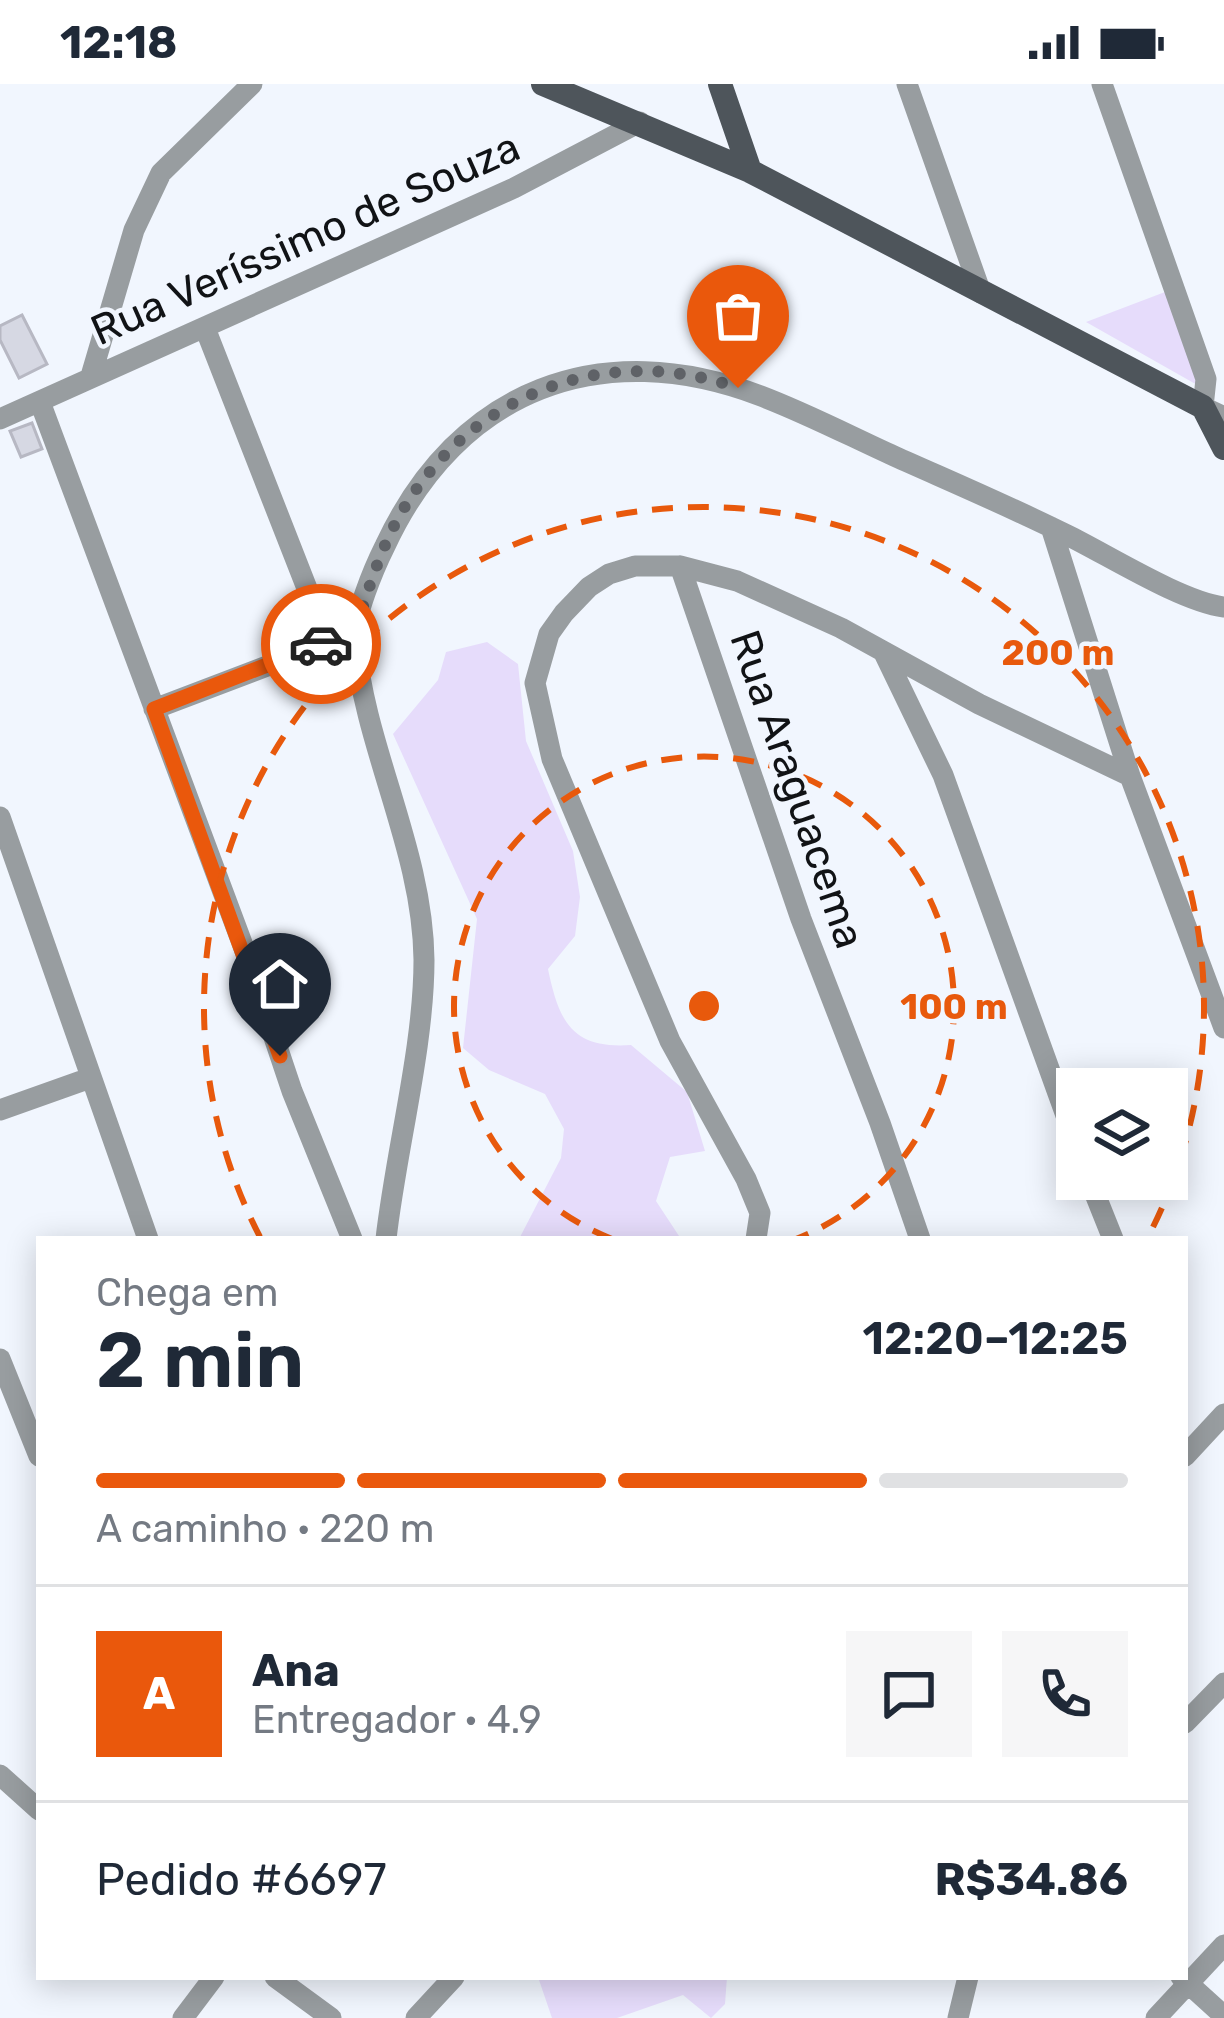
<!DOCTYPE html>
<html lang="pt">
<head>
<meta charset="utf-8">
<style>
  body { margin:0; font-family:Rubik,sans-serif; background:#f6f6f7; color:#1f2937; height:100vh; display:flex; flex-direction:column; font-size:45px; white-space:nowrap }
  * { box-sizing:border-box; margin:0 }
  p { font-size:39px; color:#747a83 }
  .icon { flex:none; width:66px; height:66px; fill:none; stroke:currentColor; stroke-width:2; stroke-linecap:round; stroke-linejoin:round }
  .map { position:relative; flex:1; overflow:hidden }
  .sheet { position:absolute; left:36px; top:1152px; width:1152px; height:744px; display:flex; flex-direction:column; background:#fff; border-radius:0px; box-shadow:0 6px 30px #0003 }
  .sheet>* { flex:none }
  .tools { position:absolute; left:1056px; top:984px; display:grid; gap:24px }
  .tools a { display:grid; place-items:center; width:132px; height:132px; border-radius:0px; background:#fff; box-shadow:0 6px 30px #0003; font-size:60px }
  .pin { position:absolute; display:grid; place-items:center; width:102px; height:102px; color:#fff; margin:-123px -51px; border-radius:50% 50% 50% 0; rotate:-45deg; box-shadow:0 0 12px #0007 }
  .pin .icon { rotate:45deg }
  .courier { position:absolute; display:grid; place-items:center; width:120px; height:120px; margin:-60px; border:9px solid #ea580c; border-radius:50%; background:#fff; color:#222; box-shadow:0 3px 15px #0007 }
  .headline em { font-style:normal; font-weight:600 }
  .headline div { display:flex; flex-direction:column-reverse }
  .headline { display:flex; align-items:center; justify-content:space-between; height:204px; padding:0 60px }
  h1 { font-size:78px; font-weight:600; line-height:90px }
  .bar { display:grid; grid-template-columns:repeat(4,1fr); gap:18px 12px; align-content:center; height:144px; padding:0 60px }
  .bar i { height:15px; border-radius:9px; background:#e0e1e3 }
  .bar .active { background:#ea580c }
  .bar p { grid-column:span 4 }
  .line { display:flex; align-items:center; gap:30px; padding:0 60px; border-top:3px solid #e0e1e3 }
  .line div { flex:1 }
  .round { display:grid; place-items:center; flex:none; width:126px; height:126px; border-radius:0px; background:#f6f6f7 }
  .status { display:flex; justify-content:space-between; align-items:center; height:84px; padding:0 60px; background:#fff; direction:ltr }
  .status svg { height:33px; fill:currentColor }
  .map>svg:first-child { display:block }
  .green { fill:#e6dcfb }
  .building { fill:#d6d8e3; stroke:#b7b8c3; stroke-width:3 }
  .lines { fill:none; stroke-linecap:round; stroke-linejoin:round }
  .minor { stroke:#989da0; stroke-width:21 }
  .major { stroke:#4e555b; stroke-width:24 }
  .done { stroke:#5f6267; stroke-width:12; stroke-dasharray:0 21.6 }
  .route { stroke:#ea580c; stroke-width:15 }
  .ring { fill:none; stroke:#e8590c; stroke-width:6; stroke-dasharray:21 15 }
  .labels { text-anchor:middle; stroke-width:9; stroke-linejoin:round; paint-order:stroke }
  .street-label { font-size:42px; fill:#111316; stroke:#f1f6fe }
  .centre { fill:#e8590c; stroke:#f1f6fe; stroke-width:6 }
  .ring-label { font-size:36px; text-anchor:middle; font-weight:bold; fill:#e8590c; stroke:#f1f6fe; stroke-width:9; stroke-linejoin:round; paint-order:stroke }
</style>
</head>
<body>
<div class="status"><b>12:18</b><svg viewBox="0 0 49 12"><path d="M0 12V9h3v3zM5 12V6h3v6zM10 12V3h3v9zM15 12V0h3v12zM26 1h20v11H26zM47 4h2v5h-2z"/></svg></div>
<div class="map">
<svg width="1224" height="1934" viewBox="0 0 1224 1934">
  <rect width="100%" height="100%" fill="#f1f6fe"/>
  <path class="green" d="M1165 208 1199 302 1086 238Z
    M487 558 518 580 526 657 573 767 580 813 575 852 548 885C559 938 572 965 631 961L687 1008 705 1067 670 1073 656 1117 681 1155H519L561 1074 564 1045 545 1010 489 986 463 964 477 835 393 650 438 596 446 568Z
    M538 1893H727L725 1920 711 1934 683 1911 617 1934H552Z"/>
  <path class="building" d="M22 231 47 280 19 294 0 256V242Z
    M32 339 42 365 21 373 10 347Z"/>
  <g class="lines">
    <path class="minor" d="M907 0 981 209
      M1102 0 1206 295 1203 323 1224 333
      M205 244 328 558
      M91 292 134 146 161 89 252 0
      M40 318 245 867 292 1007 352 1155
      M0 335 514 104 640 38
      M1051 443 1130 692 1224 944
      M680 482 801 835 880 1039 920 1155
      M883 567 943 691 1077 1062
      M154 625 338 555
      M0 733 148 1155
      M0 1026 90 994
      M1089 1095 1113 1155
      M386 1155C396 1066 424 964 424 876 423 766 365 666 355 557 353 534 374 484 385 462 458 305 601 251 761 312 806 329 850 352 894 372 952 398 1011 423 1067 451 1108 471 1182 518 1224 523
      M756 1155 760 1129 746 1095 670 957 552 675 535 599 549 550 564 529 589 503 609 490 635 482H680L737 497 841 544 979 620 1130 692
      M0 1275 39 1372
      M1185 1372 1224 1330
      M1185 1639 1224 1599
      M0 1691 39 1726
      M275 1893 331 1934
      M1181 1893 1224 1932
      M183 1934 214 1893
      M416 1934 454 1893
      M958 1934 968 1893
      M1156 1934 1224 1861"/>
    <path class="major" d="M543 0 750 87 1203 323 1224 364
      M720 0 750 87"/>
  </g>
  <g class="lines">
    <path class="done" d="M321 560 354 552C366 513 377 475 395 440 462 313 603 256 738 304"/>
    <path class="route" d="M280 972 154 625 321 560"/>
  </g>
  <g class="ring">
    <path d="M612 1155A250 250 0 1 1 796 1155"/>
    <path d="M260 1153A500 500 0 1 1 1148 1153"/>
  </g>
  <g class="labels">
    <g class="street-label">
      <text transform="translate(305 154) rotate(-24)" y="15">Rua Veríssimo de Souza</text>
      <text transform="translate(798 705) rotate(71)" y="15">Rua Araguacema</text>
    </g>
  </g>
  <circle cx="704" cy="922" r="18" class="centre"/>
  <g class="ring-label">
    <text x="1058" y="581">200 m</text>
    <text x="954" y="935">100 m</text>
  </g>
</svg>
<div class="tools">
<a><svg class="icon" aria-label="layers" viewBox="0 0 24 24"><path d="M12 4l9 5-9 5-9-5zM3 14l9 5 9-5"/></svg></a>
</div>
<div class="pin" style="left:738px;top:304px;background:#ea580c"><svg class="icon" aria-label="bag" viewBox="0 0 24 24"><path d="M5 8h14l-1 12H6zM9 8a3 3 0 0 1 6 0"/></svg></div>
<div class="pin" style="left:280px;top:972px;background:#1f2937"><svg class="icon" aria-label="home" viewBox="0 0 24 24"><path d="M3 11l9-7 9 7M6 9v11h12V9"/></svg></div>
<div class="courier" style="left:321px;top:560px"><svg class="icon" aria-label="car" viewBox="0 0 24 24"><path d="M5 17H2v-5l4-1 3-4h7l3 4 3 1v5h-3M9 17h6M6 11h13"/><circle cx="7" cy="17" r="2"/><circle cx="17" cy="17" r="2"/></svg></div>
<section class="sheet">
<div class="headline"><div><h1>2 min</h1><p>Chega em</p></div><em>12:20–12:25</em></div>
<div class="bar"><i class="active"></i><i class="active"></i><i class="active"></i><i></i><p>A caminho · 220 m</p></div>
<div class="line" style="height:216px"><b class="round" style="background:#ea580c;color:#fff">A</b><div><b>Ana</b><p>Entregador · 4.9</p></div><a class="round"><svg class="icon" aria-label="chat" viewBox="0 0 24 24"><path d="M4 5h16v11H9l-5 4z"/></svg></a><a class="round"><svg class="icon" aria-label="phone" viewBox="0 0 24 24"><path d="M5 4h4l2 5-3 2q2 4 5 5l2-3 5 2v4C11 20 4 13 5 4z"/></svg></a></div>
<div class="line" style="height:156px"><div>Pedido #6697</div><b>R$34.86</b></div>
</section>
</div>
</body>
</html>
